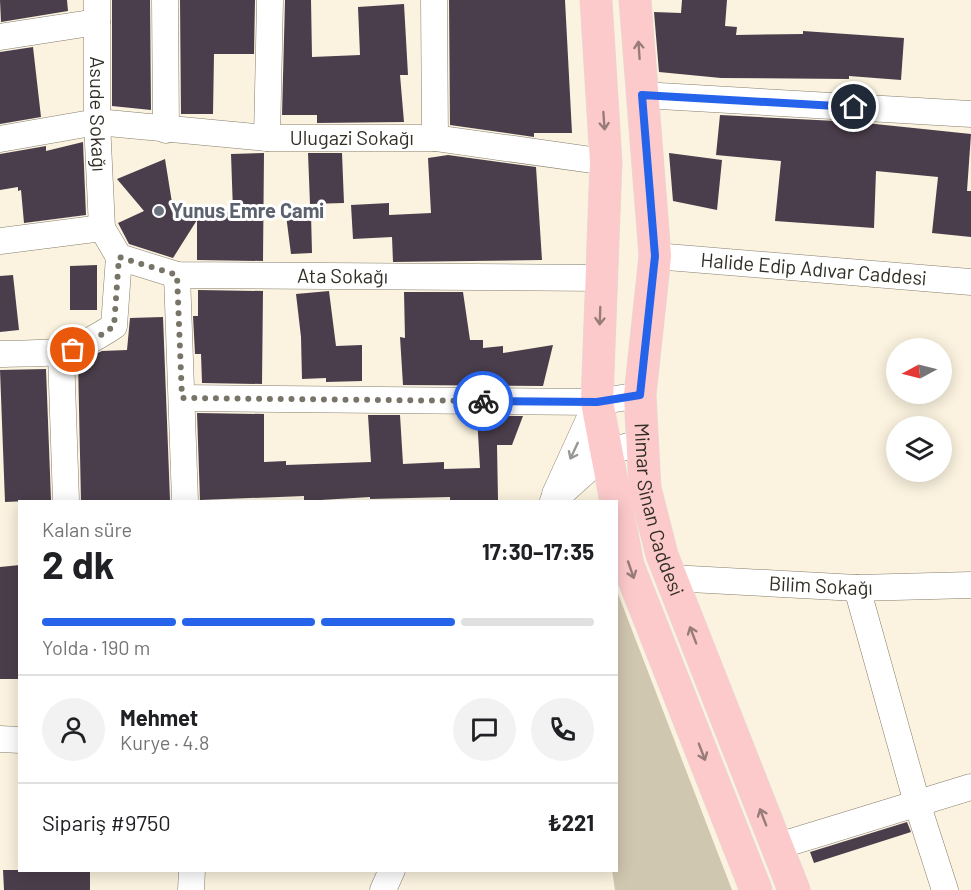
<!DOCTYPE html>
<html lang="tr">
<head>
<meta charset="utf-8">
<style>
  body { margin:0; font-family:Barlow,sans-serif; background:#f2f2f2; color:#202124; height:100vh; display:flex; flex-direction:column; font-size:22px; white-space:nowrap }
  * { box-sizing:border-box; margin:0 }
  p { font-size:20px; color:#757577 }
  .icon { flex:none; width:33px; height:33px; fill:none; stroke:currentColor; stroke-width:2; stroke-linecap:round; stroke-linejoin:round }
  .map { position:relative; flex:1; overflow:hidden }
  .panel { position:absolute; left:18px; top:500px; width:600px; height:372px; display:flex; flex-direction:column; background:#fff; border-radius:0px; box-shadow:0 3px 15px #0003 }
  .panel>* { flex:none }
  .needle { width:39px; rotate:263deg }
  .buttons { position:absolute; left:886px; top:338px; display:grid; gap:12px }
  .buttons a { display:grid; place-items:center; width:66px; height:66px; border-radius:50%; background:#fff; box-shadow:0 3px 15px #0003; font-size:30px }
  .pin { position:absolute; display:grid; place-items:center; width:51px; height:51px; color:#fff; margin:-26px; border:3px solid #fff; border-radius:50%; box-shadow:0 2px 6px #0007 }
  .courier { position:absolute; display:grid; place-items:center; width:60px; height:60px; margin:-30px; border:4px solid #2563eb; border-radius:50%; background:#fff; color:#222; box-shadow:0 2px 8px #0007 }
  .head em { font-style:normal; font-weight:700 }
  .head div { display:flex; flex-direction:column-reverse }
  .head { display:flex; align-items:center; justify-content:space-between; height:102px; padding:0 24px }
  h1 { font-size:39px; font-weight:700; line-height:45px }
  .bar { display:grid; grid-template-columns:repeat(4,1fr); gap:9px 6px; align-content:center; height:72px; padding:0 24px }
  .bar i { height:8px; border-radius:4px; background:#e0e0e0 }
  .bar .active { background:#2563eb }
  .bar p { grid-column:span 4 }
  .line { display:flex; align-items:center; gap:15px; padding:0 24px; border-top:2px solid #e0e0e0 }
  .line div { flex:1 }
  .round { display:grid; place-items:center; flex:none; width:63px; height:63px; border-radius:32px; background:#f2f2f2 }
  .map>svg:first-child { display:block }
  .green { fill:#d0c7b0 }
  .building { fill:#4b3e4c }
  .lines { fill:none; stroke-linecap:round; stroke-linejoin:round }
  .minor-casing { stroke:#857e6d; stroke-width:27 }
  .major-casing { stroke:#dededc; stroke-width:33 }
  .minor { stroke:#fff; stroke-width:26 }
  .major { stroke:#fdcacb; stroke-width:32 }
  .oneway { stroke:#987c79 }
  .oneway2 { stroke:#989793 }
  .done { stroke:#787467; stroke-width:6; stroke-dasharray:0 10.8 }
  .route { stroke:#2563eb; stroke-width:8 }
  .worship-dot { fill:#6b7280; stroke:#fff; stroke-width:2 }
  .labels { text-anchor:middle; stroke-width:6; stroke-linejoin:round; paint-order:stroke }
  .street-label { font-size:20px; fill:#322f27; stroke:#fff }
  .worship-label { font-size:20px; font-weight:bold; fill:#5b616d; stroke:#fff; text-anchor:start }
</style>
</head>
<body>
<div class="map">
<svg width="971" height="890" viewBox="0 0 971 890">
  <rect width="100%" height="100%" fill="#fbf3df"/>
  <path class="green" d="M617 591 732 890H615L612 870H616Z"/>
  <path class="building" d="M0 0H67L68 11 1 22Z
    M112 0H150L151 110 112 106Z
    M180 0H255L254 54H214L213 114H181Z
    M285 0H311L312 57 360 55 358 7 404 4 408 75H400L404 122 317 123V115H282Z
    M449 0H565L572 133H534V137L450 125Z
    M682 0H727L725 26 737 27 736 35 803 34V31L904 38 901 80 849 76V79L721 78 659 72 654 12 681 13Z
    M33 47 41 117 0 124V52Z
    M720 115 856 122 971 134 967 191H971V237L932 233 938 177 876 171 874 228 775 221 781 161 716 155Z
    M83 142 86 215 24 223 21 190 18 191V187L0 190V154L46 146V151Z
    M264 153 263 261 197 260V220L173 258 129 244 118 223 144 211 117 179 165 159 173 209 197 215 231 212 233 211 231 154Z
    M308 153H342L344 203 310 204Z
    M669 153 722 160 717 210 673 201Z
    M448 155 536 167 542 260 393 262 392 237 353 239 351 205 389 203V215L431 213 428 158Z
    M311 214 312 253 291 254 286 215Z
    M97 265V310H70V266Z
    M13 275 19 330 0 332V276Z
    M198 290 263 291 262 384 202 383 201 354H195L193 316H198Z
    M329 291 336 346 362 345V381L326 382V378L302 379 301 337 296 294Z
    M404 292H463L470 340H483V348L503 346V353L553 345 543 386 403 385 400 337 405 338Z
    M163 317 170 500 81 501 78 362 102 351 127 350 130 318Z
    M46 369 51 500 5 502 0 370Z
    M197 413 264 414V462L286 461V465L371 462 368 415H400L403 464 444 462V469L480 468 477 416H523L512 445H497L498 500 450 501V497L370 499V497L304 501V496L200 500Z
    M20 565V679H0V567Z
    M907 822 911 832 814 863 810 852Z
    M3 870H90V890H4Z"/>
  <g class="lines">
    <g class="minor-casing">
      <g id="minor">
        <path id="s1" d="M97 0V122L102 228 119 257 177 275 601 278"/>
        <path d="M165 0 166 130"/>
        <path d="M434 0 435 138"/>
        <path d="M0 37 97 22"/>
        <path d="M642 95 971 114"/>
        <path d="M267 138 270 0"/>
        <path id="s2" d="M0 139 97 122 267 138H435L606 162"/>
        <path d="M0 241 102 228"/>
        <path id="s3" d="M655 256 971 282"/>
        <path d="M177 275 185 501"/>
        <path d="M0 354C55 352 66 358 114 326L119 257"/>
        <path d="M61 354 66 501"/>
        <path d="M182 398 597 402 640 395"/>
        <path d="M555 494 597 402"/>
        <path d="M553 501 607 452 643 442"/>
        <path id="s4" d="M671 578 857 588 971 585"/>
        <path d="M857 588 917 803 945 890"/>
        <path d="M0 739 20 740"/>
        <path d="M775 847 971 787"/>
        <path d="M191 890 192 870"/>
        <path d="M383 890 392 870"/>
      </g>
    </g>
    <g class="major-casing">
      <g id="major">
        <path d="M596 0 606 162 597 402 628 565 756 890"/>
        <path id="s5" d="M635 0 655 256 640 395 645 488 662 555 794 890"/>
      </g>
    </g>
    <use href="#minor" class="minor"/>
    <use href="#major" class="major"/>
  </g>
  <defs><path id="oneway-shaft" d="M-6 0H5M1.5-3L5.5 0L1.5 3" fill="none" stroke-width="1.6" stroke-linecap="round" stroke-linejoin="round" transform="scale(1.5)"/></defs>
  <g class="oneway">
    <use href="#oneway-shaft" transform="translate(639 50) rotate(-94)"/>
    <use href="#oneway-shaft" transform="translate(604 121) rotate(86)"/>
    <use href="#oneway-shaft" transform="translate(600 316) rotate(92)"/>
    <use href="#oneway-shaft" transform="translate(631 570) rotate(71)"/>
    <use href="#oneway-shaft" transform="translate(693 635) rotate(-111)"/>
    <use href="#oneway-shaft" transform="translate(702 752) rotate(69)"/>
    <use href="#oneway-shaft" transform="translate(763 817) rotate(-111)"/>
  </g>
  <use class="oneway2" href="#oneway-shaft" transform="translate(574 451) rotate(115)"/>
  <g class="lines">
    <path class="done" d="M73 350 85 346 114 326 119 257 177 275 182 398 483 401"/>
    <path class="route" d="M483 401 597 402 640 395 655 256 642 95 854 107"/>
  </g>
  <circle class="worship-dot" cx="159" cy="211" r="6"/>
  <g class="labels">
    <g class="street-label">
      <text dy="7" stroke="none"><textPath href="#s1" startOffset="114">Asude Sokağı</textPath></text>
      <text dy="7" stroke="none"><textPath href="#s2" startOffset="354">Ulugazi Sokağı</textPath></text>
      <text dy="7" stroke="none"><textPath href="#s3" startOffset="159">Halide Edip Adıvar Caddesi</textPath></text>
      <text dy="7" stroke="none"><textPath href="#s1" startOffset="488">Ata Sokağı</textPath></text>
      <text dy="7" stroke="none"><textPath href="#s5" startOffset="513">Mimar Sinan Caddesi</textPath></text>
      <text dy="7" stroke="none"><textPath href="#s4" startOffset="150">Bilim Sokağı</textPath></text>
    </g>
    <g class="worship-label">
      <text x="171" y="218">Yunus Emre Cami</text>
    </g>
  </g>
</svg>
<div class="buttons">
<a><svg class="needle" viewBox="-14 -14 28 28"><path d="M0-13l5 13h-10z" fill="#e53935"/><path d="M0 13l5-13h-10z" fill="#757577"/></svg></a>
<a><svg class="icon" aria-label="layers" viewBox="0 0 24 24"><path d="M12 4l9 5-9 5-9-5zM3 14l9 5 9-5"/></svg></a>
</div>
<div class="pin" style="left:73px;top:350px;background:#ea580c"><svg class="icon" aria-label="bag" viewBox="0 0 24 24"><path d="M5 8h14l-1 12H6zM9 8a3 3 0 0 1 6 0"/></svg></div>
<div class="pin" style="left:854px;top:107px;background:#1f2937"><svg class="icon" aria-label="home" viewBox="0 0 24 24"><path d="M3 11l9-7 9 7M6 9v11h12V9"/></svg></div>
<div class="courier" style="left:483px;top:401px"><svg class="icon" aria-label="bike" viewBox="0 0 24 24"><circle cx="6" cy="16" r="4"/><circle cx="18" cy="16" r="4"/><path d="M6 16l4-8h5l3 8M10 8l3 8H6M13 5h3"/></svg></div>
<section class="panel">
<div class="head"><div><h1>2 dk</h1><p>Kalan süre</p></div><em>17:30–17:35</em></div>
<div class="bar"><i class="active"></i><i class="active"></i><i class="active"></i><i></i><p>Yolda · 190 m</p></div>
<div class="line" style="height:108px"><a class="round"><svg class="icon" aria-label="person" viewBox="0 0 24 24"><circle cx="12" cy="8" r="4"/><path d="M4 21q1-7 8-7t8 7"/></svg></a><div><b>Mehmet</b><p>Kurye · 4.8</p></div><a class="round"><svg class="icon" aria-label="chat" viewBox="0 0 24 24"><path d="M4 5h16v11H9l-5 4z"/></svg></a><a class="round"><svg class="icon" aria-label="phone" viewBox="0 0 24 24"><path d="M5 4h4l2 5-3 2q2 4 5 5l2-3 5 2v4C11 20 4 13 5 4z"/></svg></a></div>
<div class="line" style="height:78px"><div>Sipariş #9750</div><b>₺221</b></div>
</section>
</div>
</body>
</html>
